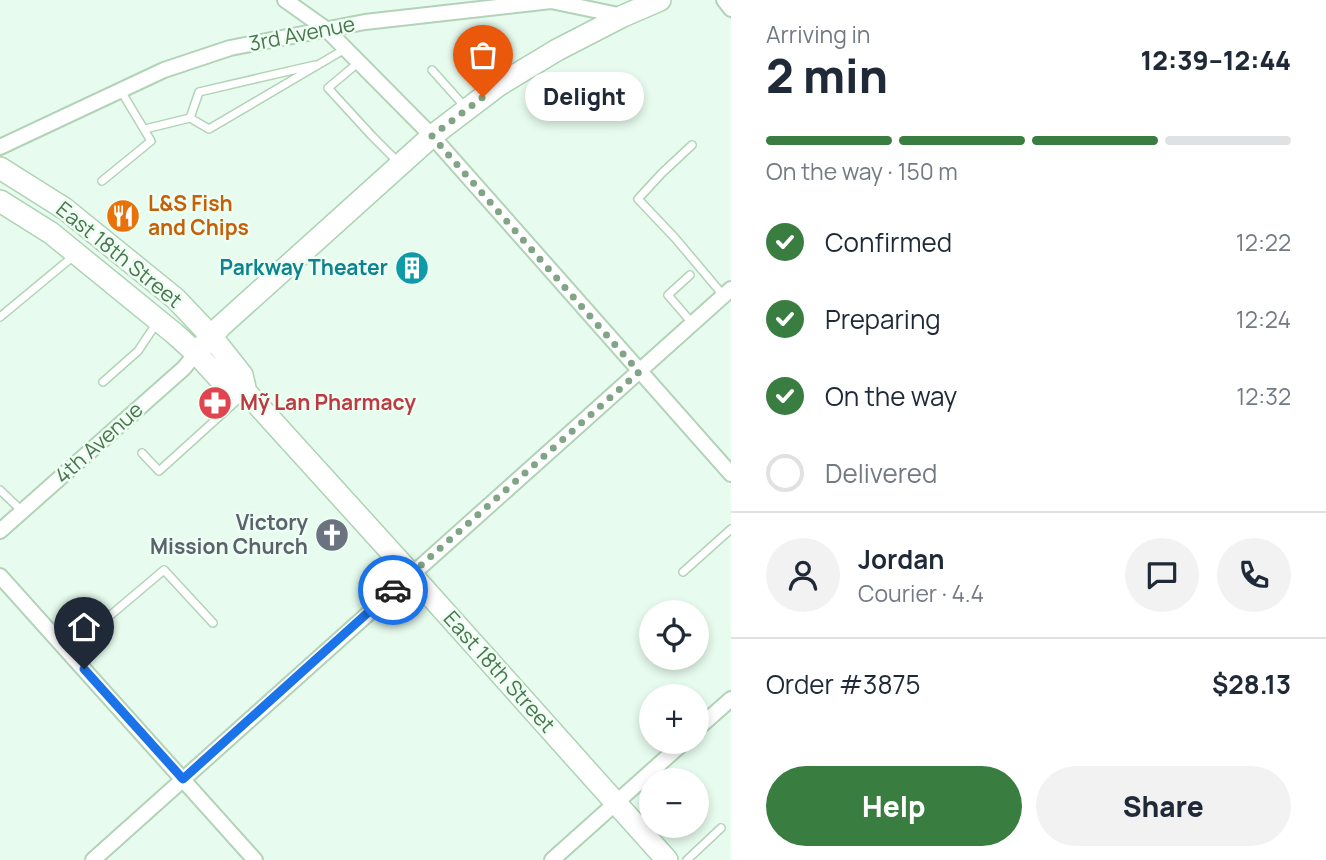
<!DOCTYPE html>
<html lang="en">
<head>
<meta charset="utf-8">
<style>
  body { margin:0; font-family:Manrope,sans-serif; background:#f2f2f3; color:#1f2937; height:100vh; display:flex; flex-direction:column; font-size:26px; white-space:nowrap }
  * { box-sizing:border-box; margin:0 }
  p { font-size:23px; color:#747a83 }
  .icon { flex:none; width:38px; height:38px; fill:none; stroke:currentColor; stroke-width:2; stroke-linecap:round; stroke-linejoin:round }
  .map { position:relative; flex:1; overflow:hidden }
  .panel { display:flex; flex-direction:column; background:#fff; width:595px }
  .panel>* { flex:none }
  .tools { position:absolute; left:639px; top:600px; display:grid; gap:14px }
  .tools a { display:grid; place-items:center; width:70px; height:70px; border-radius:50%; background:#fff; box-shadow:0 4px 10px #0003; font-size:35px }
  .pin { position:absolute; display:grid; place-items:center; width:60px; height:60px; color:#fff; margin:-72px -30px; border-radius:50% 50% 50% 0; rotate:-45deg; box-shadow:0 0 7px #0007 }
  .pin .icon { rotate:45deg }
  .courier { position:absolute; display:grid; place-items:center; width:70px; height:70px; margin:-35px; border:5px solid #1a73e8; border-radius:50%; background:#fff; color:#222; box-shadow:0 2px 9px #0007 }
  .bubble { position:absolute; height:49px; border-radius:24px; background:#fff; box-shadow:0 4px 10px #0003; font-size:23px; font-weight:800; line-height:49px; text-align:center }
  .head em { font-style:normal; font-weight:800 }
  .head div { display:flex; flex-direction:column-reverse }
  .head { display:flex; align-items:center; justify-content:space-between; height:119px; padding:0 35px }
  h1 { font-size:46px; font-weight:800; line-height:52px }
  .bar { display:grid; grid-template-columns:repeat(4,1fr); gap:10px 7px; align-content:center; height:84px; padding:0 35px }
  .bar i { height:9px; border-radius:5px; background:#e0e1e3 }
  .bar .current { background:#397d41 }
  .bar p { grid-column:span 4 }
  .line { display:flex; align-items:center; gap:18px; padding:0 35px; border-top:2px solid #e0e1e3 }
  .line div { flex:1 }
  .round { display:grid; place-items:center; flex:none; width:74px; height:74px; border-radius:37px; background:#f2f2f3 }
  ol { padding:0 35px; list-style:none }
  li { display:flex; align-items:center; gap:21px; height:77px }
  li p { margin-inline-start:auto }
  li .icon { padding:7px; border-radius:50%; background:#397d41; color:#fff; stroke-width:4 }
  li:last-child { color:#747a83 }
  li i { width:38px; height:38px; border:4px solid #e0e1e3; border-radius:50% }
  .cta { display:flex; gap:14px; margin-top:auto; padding:14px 35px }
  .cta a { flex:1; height:80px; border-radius:42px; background:#397d41; color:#fff; font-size:28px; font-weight:800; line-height:80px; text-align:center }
  .cta a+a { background:#f2f2f3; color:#1f2937 }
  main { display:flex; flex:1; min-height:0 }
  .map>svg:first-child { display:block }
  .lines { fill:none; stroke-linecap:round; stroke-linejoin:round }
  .lane-casing { stroke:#b2d3b7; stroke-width:10 }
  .street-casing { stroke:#b2d3b7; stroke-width:18 }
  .secondary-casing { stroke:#add3b3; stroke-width:24 }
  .lane { stroke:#fff; stroke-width:7 }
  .street { stroke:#fff; stroke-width:14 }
  .secondary { stroke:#fff; stroke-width:21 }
  .done { stroke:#82a486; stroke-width:7; stroke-dasharray:0 12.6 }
  .route { stroke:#1a73e8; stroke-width:9 }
  .labels { text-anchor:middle; stroke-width:5; stroke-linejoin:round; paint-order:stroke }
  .street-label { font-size:21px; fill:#4b754e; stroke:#edfff3 }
  .food-label { font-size:21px; font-weight:bold; fill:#c56008; stroke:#edfff3; text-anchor:start }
  .culture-label { font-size:21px; font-weight:bold; fill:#0d838f; stroke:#edfff3; text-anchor:end }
  .health-label { font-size:21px; font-weight:bold; fill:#be3a42; stroke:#edfff3; text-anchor:start }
  .worship-label { font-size:21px; font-weight:bold; fill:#5b616d; stroke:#edfff3; text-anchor:end }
</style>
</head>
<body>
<main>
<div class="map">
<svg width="731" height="860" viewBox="0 0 731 860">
  <rect width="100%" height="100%" fill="#e7fcee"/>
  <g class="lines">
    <g class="lane-casing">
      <path id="lane" d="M359 62 328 88 372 136 399 163
        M432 70 466 108
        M190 118 199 92 315 65
        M145 129 190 118 209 129 345 49
        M692 145 662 173 638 199 675 238 723 295
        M102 181 151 141 121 91
        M690 275 668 295 692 323
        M0 317 76 254
        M103 382 138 351 156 324
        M142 453 159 471 243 395
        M0 490 22 511
        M683 572 731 529
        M68 651 164 570 213 623
        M687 860 721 828"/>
    </g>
    <g class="street-casing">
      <path id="street" d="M285 0 326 29 432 136 731 474
        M724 0 731 9
        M0 147 164 70 230 48 365 22 551 1 623 16
        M0 531 184 368 196 353
        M0 576 255 860
        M696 730 731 699
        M93 860 731 289
        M552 860 684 742"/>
    </g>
    <g class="secondary-casing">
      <path id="secondary" d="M0 168 65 209 176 299 211 336 242 375 246 392 411 574 667 860
        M0 201 51 233 175 334 196 353 227 387 246 392
        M196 353 221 326 432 136 499 85 557 50 623 16 660 0"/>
    </g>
    <use href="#lane" class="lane"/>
    <use href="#street" class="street"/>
    <use href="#secondary" class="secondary"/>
  </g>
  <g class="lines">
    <path class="done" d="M393 590 639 372 432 136 483 97"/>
    <path class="route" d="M84 669 183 779 393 590"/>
  </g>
  <defs>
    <g id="restaurant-disc" transform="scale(1.75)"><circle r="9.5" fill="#e8710a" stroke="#edfff3"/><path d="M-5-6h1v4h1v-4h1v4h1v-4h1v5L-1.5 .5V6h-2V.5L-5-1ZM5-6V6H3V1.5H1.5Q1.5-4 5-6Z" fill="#fff"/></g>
    <g id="building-disc" transform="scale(1.75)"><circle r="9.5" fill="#0f9aa8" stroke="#edfff3"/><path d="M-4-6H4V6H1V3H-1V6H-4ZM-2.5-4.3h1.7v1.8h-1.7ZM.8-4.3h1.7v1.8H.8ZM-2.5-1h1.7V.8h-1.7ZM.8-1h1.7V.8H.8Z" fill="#fff"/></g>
    <g id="pharmacy-disc" transform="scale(1.75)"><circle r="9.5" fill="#e0444e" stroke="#edfff3"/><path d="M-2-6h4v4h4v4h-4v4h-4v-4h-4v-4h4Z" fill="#fff"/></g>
    <g id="church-disc" transform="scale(1.75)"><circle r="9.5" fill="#6b7280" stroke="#edfff3"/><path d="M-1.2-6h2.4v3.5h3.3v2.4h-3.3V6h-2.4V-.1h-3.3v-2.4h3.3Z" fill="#fff"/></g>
  </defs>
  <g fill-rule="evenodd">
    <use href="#restaurant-disc" x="123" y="216"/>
    <use href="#building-disc" x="412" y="268"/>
    <use href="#pharmacy-disc" x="215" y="403"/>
    <use href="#church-disc" x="332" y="535"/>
  </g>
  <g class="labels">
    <g class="street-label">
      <text transform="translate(302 34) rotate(-11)" y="7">3rd Avenue</text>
      <text transform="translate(119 255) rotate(39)" y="7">East 18th Street</text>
      <text transform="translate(99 443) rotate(-42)" y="7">4th Avenue</text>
      <text transform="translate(499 672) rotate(48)" y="7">East 18th Street</text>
    </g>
    <g class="food-label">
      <text x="148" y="211">L&amp;S Fish<tspan x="148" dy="24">and Chips</tspan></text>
    </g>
    <g class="culture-label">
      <text x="388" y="275">Parkway Theater</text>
    </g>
    <g class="health-label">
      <text x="240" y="410">Mỹ Lan Pharmacy</text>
    </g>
    <g class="worship-label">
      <text x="308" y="530">Victory<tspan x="308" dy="24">Mission Church</tspan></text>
    </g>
  </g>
</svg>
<div class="tools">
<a><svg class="icon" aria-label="locate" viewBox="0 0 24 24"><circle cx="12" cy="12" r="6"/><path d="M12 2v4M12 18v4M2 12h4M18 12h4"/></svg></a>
<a>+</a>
<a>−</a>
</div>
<div class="pin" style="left:483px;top:97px;background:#ea580c"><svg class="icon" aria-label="bag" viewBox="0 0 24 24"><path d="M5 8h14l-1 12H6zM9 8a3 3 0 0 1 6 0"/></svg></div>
<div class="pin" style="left:84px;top:669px;background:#1f2937"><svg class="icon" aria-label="home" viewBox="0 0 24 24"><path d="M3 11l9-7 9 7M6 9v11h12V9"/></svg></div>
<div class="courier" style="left:393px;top:590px"><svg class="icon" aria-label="car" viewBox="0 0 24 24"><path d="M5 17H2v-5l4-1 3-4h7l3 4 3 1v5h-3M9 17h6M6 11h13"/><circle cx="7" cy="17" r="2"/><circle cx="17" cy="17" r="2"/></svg></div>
<div class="bubble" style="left:525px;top:72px;width:119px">Delight</div>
</div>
<section class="panel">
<div class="head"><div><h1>2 min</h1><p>Arriving in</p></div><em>12:39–12:44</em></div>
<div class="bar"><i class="current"></i><i class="current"></i><i class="current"></i><i></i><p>On the way · 150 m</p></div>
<ol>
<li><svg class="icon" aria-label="check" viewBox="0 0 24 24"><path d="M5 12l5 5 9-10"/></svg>Confirmed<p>12:22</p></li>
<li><svg class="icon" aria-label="check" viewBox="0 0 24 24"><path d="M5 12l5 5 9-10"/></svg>Preparing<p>12:24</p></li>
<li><svg class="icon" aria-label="check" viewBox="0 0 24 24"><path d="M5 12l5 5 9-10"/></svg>On the way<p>12:32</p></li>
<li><i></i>Delivered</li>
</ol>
<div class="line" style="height:126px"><a class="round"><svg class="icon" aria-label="person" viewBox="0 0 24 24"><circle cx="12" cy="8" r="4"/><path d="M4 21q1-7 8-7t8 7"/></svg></a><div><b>Jordan</b><p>Courier · 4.4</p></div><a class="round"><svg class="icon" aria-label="chat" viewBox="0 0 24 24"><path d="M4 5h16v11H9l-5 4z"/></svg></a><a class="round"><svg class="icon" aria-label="phone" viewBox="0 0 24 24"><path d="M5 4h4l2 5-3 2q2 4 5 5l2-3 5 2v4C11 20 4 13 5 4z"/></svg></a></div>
<div class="line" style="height:91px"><div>Order #3875</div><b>$28.13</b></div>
<div class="cta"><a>Help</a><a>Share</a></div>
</section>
</main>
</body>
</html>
